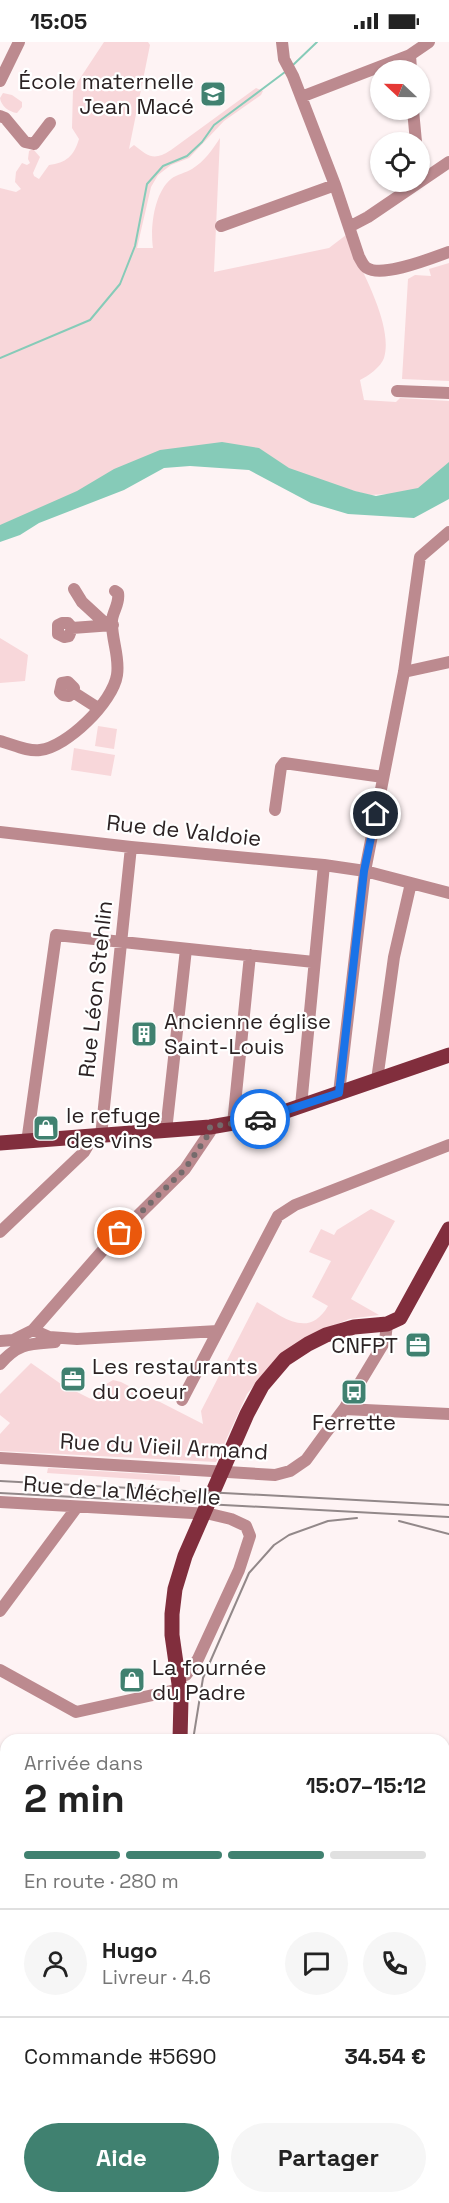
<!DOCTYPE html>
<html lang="fr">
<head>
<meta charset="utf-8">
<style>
  body { margin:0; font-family:"Space Grotesk",sans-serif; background:#f6f6f6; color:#222; height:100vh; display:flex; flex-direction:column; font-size:22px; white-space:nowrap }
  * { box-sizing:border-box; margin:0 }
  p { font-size:20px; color:#767676 }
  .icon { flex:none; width:33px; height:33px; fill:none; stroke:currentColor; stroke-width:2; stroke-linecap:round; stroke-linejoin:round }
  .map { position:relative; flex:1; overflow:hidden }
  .sheet { position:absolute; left:0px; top:1692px; width:450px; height:470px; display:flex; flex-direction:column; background:#fff; border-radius:18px 18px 0 0; box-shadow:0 2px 4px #0004 }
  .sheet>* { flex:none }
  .needle { width:39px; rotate:292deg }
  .tools { position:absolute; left:370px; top:18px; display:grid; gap:12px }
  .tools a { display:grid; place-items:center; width:60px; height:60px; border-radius:50%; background:#fff; box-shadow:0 2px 4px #0004; font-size:30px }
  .pin { position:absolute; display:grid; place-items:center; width:51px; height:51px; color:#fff; margin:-26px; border:3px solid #fff; border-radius:50%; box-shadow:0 2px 6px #0007 }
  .courier { position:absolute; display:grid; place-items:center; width:60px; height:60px; margin:-30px; border:4px solid #1a73e8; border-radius:50%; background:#fff; color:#222; box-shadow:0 2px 8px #0007 }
  .headline em { font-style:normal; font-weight:600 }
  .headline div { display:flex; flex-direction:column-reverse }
  .headline { display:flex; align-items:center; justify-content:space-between; height:102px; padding:0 24px }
  h1 { font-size:39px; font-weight:600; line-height:45px }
  .bar { display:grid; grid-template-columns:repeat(4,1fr); gap:9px 6px; align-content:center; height:72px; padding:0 24px }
  .bar i { height:8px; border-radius:4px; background:#e0e0e0 }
  .bar .on { background:#408170 }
  .bar p { grid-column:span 4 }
  .line { display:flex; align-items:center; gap:15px; padding:0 24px; border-top:2px solid #e0e0e0 }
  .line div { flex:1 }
  .round { display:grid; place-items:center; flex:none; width:63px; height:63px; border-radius:32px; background:#f6f6f6 }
  .cta { display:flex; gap:12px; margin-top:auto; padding:12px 24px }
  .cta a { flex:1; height:69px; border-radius:36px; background:#408170; color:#fff; font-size:24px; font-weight:600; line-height:69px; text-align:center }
  .cta a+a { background:#f6f6f6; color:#222 }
  .status { display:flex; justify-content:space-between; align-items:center; height:42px; padding:0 30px; background:#fff; direction:ltr }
  .status svg { height:16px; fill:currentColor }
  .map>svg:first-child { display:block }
  .green { fill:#f8d7da }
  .water { fill:#86cbb8 }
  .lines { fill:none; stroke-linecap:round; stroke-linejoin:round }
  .stream { stroke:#86cbb8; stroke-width:2 }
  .minor { stroke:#bc8a8f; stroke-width:12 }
  .major { stroke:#812e3d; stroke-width:15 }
  .rail { stroke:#928889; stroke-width:2 }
  .done { stroke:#756b6c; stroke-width:6; stroke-dasharray:0 10.8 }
  .route { stroke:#1a73e8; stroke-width:8 }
  .labels { text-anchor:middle; stroke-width:4.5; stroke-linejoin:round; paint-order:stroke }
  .poi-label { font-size:22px; fill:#2b2223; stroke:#fff; text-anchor:start }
  .street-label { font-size:22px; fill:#2b2223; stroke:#fff }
</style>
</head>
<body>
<div class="status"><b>15:05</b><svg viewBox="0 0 49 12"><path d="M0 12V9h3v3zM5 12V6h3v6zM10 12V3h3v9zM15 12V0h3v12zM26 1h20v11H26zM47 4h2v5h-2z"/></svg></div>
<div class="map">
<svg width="449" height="2161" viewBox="0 0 449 2161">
  <rect width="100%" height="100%" fill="#fef3f4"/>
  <path class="green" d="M104 0H148L150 3 129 107 134 103C149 115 154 119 171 108L256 46 263 49 261 53 224 79 189 116 171 123 158 133 151 145 137 206H153C150 186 154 151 171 137 177 132 186 131 192 127 205 119 212 108 220 96L214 230 329 206 346 193C359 225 394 282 384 316 381 325 368 334 360 338L364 358 396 360 400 356 449 359V424L412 451 369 453 202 407 0 485V146L16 150 21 147 15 140 16 130 22 121 27 123 30 121 28 117 29 109 33 107 40 115 33 131 34 134 39 137 49 123C66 121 74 114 79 97L72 86 73 47Z
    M3 51 12 53 22 60V65L17 71C9 70 1 64 0 56Z
    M449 221V339L402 337 408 237 415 233 431 234 429 227Z
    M0 596 28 613 25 639 0 641Z
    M98 684 117 687 114 707 95 704Z
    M74 706 115 713 111 734 71 728Z
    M371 1167 395 1179 351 1257 379 1273 349 1277 304 1296 263 1332 247 1352 216 1420 0 1409V1392L10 1381 0 1373V1352L31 1321 61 1342 91 1357 103 1344 113 1338 121 1340 203 1382 201 1369 257 1260C282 1274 308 1298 328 1264L312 1255 331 1219 309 1210 321 1187 334 1193 337 1188Z
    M48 1426 180 1434V1440L47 1431Z
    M0 1737H6V1926L0 1921Z"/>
  <path class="water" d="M222 400 259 406 289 426 355 449 376 454 418 446 449 420V457L414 476 348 472 311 461 249 428 190 424 164 426 124 448 39 481 20 493 0 500V483L77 449 114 427 160 408Z"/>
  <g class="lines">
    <path class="stream" d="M292 24 317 0
      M0 316 90 278 120 242 135 204 147 142 163 124 187 114 202 100 214 83 285 30"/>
    <path class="minor" d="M282 0 284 17 293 34 335 143 359 215C361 218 363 224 367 226 383 236 432 216 449 210
      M410 13 411 28
      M0 39 19 0
      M301 55 410 13 429 0
      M413 68 416 100
      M0 74 5 76 25 100 34 102 50 81
      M221 184 335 143
      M349 185 368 175 449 120
      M397 349 449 351
      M74 547 82 560 107 583
      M72 586 69 594 64 595 58 592V583L62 581H68L72 586 113 583
      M404 630 449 620
      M73 650 69 654 63 653 60 650 62 641 68 640 74 646 73 650 98 666
      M0 699C12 702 28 710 40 708 67 705 113 660 117 633 120 614 111 597 112 578 113 569 120 561 118 551L115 549
      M275 768 281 725 284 721 383 735
      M0 790 131 805 324 823 365 829 449 851
      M377 1038 394 915 411 841
      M339 1051 365 829 404 630 420 515 449 490
      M301 1064 324 823
      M233 1082 250 913
      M166 1089 186 907
      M101 1094 131 805
      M29 1100 28 1093 56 893 314 920
      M0 1190 84 1110 87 1105 86 1095
      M33 1288 49 1295 77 1297 218 1289
      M0 1299 13 1298 33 1288 104 1207 185 1127 210 1090V1085
      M0 1322C18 1301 29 1302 55 1300
      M182 1358 278 1174 295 1163 449 1103
      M344 1367 449 1372
      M0 1416 275 1433 290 1429 306 1418 325 1392 344 1367 385 1299 387 1282
      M0 1460 210 1472 231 1477 246 1484 250 1494 239 1528 198 1617 186 1633 178 1635
      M0 1569 77 1465
      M0 1628 76 1670 180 1647
      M0 1935 6 1939
      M444 2122H449
      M434 2156 447 2161
      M211 2161 213 2156"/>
    <path class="major" d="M0 1101 210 1085 269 1075 449 1013
      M180 1698 181 1656 172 1593V1572L175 1547 185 1514 247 1372 262 1344 285 1317 308 1302 326 1293 354 1285 387 1282 400 1276 449 1187
      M129 2156V2161"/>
    <path class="rail" d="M0 1439 449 1463
      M0 1451 449 1475
      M399 1479 449 1492
      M193 1698 203 1636 249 1531 274 1503 289 1493 328 1479 357 1476
      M444 2030H449"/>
  </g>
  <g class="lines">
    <path class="done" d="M120 1191 185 1127 210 1090V1085L260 1077"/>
    <path class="route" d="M260 1077 339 1051 364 829 376 772"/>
  </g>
  <defs>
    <g id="school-square" transform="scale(1.35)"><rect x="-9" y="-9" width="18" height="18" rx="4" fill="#408170" stroke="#fff"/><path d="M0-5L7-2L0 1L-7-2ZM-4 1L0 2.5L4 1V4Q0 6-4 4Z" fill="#fff"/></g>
    <g id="building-square" transform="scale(1.35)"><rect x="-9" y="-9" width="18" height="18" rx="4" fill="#408170" stroke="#fff"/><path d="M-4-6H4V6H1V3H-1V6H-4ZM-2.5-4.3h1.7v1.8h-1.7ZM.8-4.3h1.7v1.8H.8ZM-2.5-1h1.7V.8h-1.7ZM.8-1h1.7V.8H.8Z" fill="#fff"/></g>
    <g id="shop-square" transform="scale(1.35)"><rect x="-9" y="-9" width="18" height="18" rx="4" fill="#408170" stroke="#fff"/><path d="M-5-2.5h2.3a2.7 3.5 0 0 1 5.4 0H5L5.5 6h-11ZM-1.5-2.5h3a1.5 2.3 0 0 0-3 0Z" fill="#fff"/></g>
    <g id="office-square" transform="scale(1.35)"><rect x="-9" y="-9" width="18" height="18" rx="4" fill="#408170" stroke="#fff"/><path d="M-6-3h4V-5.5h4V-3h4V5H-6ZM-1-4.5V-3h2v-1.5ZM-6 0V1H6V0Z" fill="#fff"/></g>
    <g id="bus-square" transform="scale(1.35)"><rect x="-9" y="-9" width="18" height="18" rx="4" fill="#408170" stroke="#fff"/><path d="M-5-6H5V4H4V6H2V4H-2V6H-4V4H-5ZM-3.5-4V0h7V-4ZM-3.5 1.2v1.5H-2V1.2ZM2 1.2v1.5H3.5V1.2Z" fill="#fff"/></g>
  </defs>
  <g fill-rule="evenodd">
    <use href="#school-square" x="213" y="52"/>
    <use href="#building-square" x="144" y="992"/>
    <use href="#shop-square" x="46" y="1086"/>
    <use href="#office-square" x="418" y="1303"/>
    <use href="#office-square" x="73" y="1337"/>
    <use href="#bus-square" x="354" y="1350"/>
    <use href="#shop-square" x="132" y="1638"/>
  </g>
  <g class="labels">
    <g class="poi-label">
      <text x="194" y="47" text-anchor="end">École maternelle<tspan x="194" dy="25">Jean Macé</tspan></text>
      <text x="164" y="987">Ancienne église<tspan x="164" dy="25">Saint-Louis</tspan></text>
      <text x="66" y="1081">le refuge<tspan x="66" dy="25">des vins</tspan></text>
      <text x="398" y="1311" text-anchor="end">CNFPT</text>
      <text x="92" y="1332">Les restaurants<tspan x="92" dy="25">du coeur</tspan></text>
      <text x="354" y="1388" text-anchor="middle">Ferrette</text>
      <text x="152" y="1633">La fournée<tspan x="152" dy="25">du Padre</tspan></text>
    </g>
    <g class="street-label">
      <text transform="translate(184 788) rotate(6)" y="8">Rue de Valdoie</text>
      <text transform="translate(95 947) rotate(-84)" y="8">Rue Léon Stehlin</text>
      <text transform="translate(164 1404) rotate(3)" y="8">Rue du Vieil Armand</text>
      <text transform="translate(122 1448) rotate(4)" y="8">Rue de la Méchelle</text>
    </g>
  </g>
</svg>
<div class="tools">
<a><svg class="needle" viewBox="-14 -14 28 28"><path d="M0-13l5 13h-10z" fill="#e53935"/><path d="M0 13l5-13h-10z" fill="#767676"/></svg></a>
<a><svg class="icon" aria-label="locate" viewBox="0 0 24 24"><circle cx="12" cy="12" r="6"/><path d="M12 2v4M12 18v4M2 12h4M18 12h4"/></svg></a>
</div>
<div class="pin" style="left:120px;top:1191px;background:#ea580c"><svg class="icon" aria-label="bag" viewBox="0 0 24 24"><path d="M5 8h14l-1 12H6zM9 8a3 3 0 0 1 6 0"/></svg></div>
<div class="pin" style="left:376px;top:772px;background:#1f2937"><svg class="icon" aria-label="home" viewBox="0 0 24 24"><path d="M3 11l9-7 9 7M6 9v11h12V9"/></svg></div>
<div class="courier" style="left:260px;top:1077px"><svg class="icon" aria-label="car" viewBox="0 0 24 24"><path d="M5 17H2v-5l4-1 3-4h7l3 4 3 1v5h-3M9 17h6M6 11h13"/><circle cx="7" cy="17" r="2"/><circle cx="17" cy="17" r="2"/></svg></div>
<section class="sheet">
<div class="headline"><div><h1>2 min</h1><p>Arrivée dans</p></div><em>15:07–15:12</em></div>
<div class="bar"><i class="on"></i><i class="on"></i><i class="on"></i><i></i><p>En route · 280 m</p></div>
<div class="line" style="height:108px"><a class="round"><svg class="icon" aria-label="person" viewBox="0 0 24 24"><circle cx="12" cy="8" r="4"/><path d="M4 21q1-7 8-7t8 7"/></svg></a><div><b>Hugo</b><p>Livreur · 4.6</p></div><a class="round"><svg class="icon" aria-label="chat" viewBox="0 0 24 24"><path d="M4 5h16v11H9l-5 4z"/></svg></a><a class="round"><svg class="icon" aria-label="phone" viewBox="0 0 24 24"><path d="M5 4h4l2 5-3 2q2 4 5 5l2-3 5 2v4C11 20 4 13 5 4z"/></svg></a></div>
<div class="line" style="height:78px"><div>Commande #5690</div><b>34.54 €</b></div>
<div class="cta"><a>Aide</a><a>Partager</a></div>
</section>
</div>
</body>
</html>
